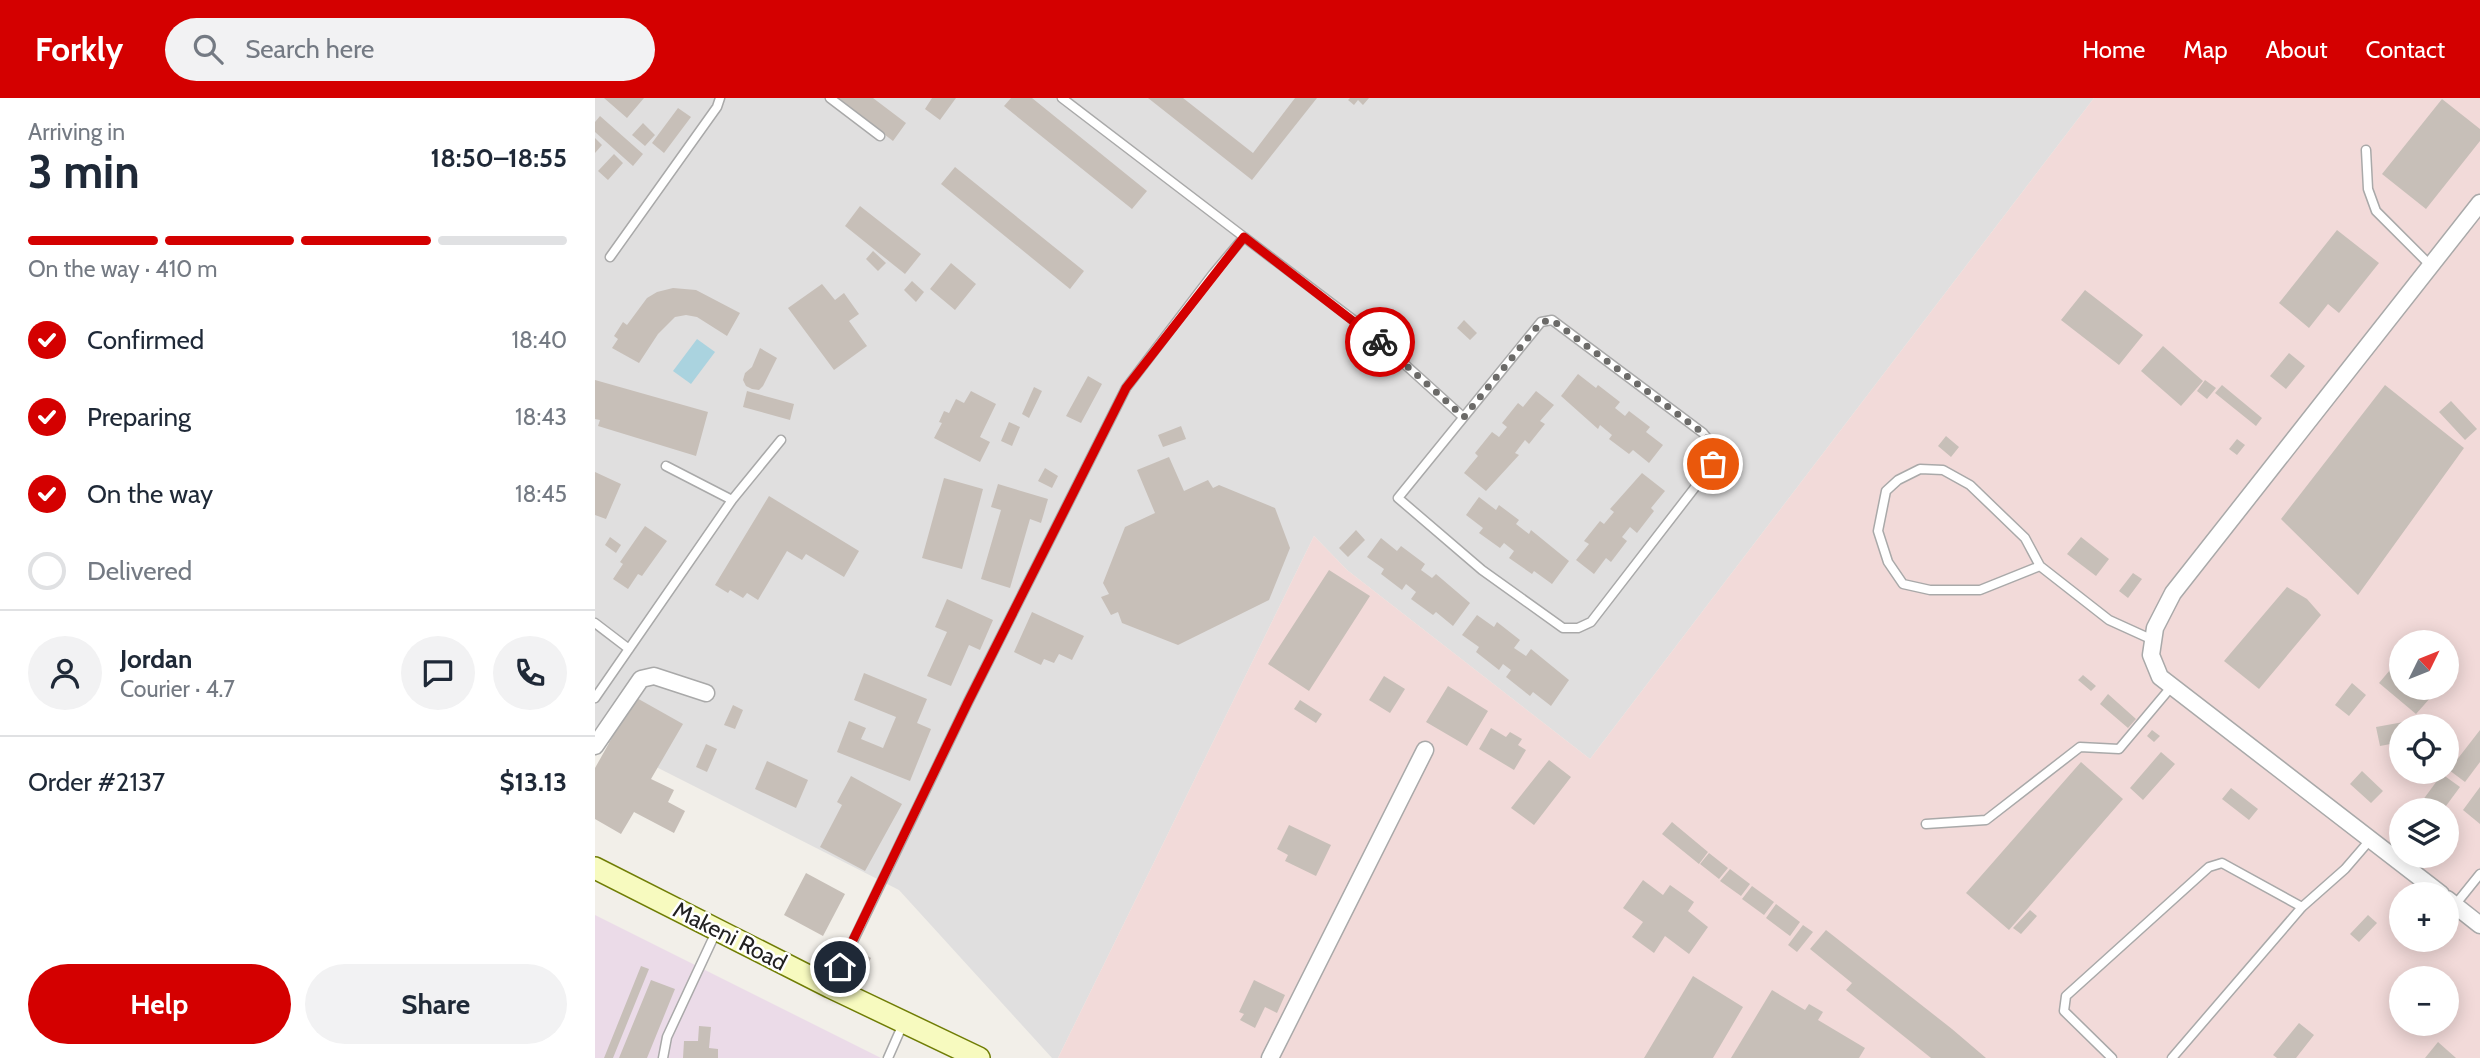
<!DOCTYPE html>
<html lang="en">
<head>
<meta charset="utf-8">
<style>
  body { margin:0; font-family:Cabin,sans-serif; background:#f2f2f3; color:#1f2937; height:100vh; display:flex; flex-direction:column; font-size:26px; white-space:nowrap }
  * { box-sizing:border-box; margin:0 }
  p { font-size:23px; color:#747a83 }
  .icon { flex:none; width:38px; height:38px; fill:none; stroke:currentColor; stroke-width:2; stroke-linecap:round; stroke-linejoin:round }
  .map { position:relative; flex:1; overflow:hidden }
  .panel { display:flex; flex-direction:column; background:#fff; width:595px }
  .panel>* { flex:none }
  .needle { width:46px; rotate:47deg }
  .tools { position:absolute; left:1794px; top:532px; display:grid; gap:14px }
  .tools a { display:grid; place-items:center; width:70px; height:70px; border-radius:50%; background:#fff; box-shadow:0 4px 18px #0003; font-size:35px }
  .pin { position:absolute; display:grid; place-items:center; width:60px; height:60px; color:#fff; margin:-30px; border:4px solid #fff; border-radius:50%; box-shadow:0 2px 7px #0007 }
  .courier { position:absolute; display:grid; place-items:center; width:70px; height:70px; margin:-35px; border:5px solid #d40000; border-radius:50%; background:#fff; color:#222; box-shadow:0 2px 9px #0007 }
  .summary em { font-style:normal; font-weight:800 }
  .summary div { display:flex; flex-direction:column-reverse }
  .summary { display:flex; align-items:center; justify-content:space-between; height:119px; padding:0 28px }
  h1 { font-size:46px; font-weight:800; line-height:52px }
  .bar { display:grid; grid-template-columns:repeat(4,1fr); gap:10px 7px; align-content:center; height:84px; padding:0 28px }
  .bar i { height:9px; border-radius:5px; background:#e0e1e3 }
  .bar .selected { background:#d40000 }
  .bar p { grid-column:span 4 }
  .line { display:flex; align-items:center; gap:18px; padding:0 28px; border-top:2px solid #e0e1e3 }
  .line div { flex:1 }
  .round { display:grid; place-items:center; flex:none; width:74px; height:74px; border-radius:37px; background:#f2f2f3 }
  ol { padding:0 28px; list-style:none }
  li { display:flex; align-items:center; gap:21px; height:77px }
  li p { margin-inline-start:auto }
  li .icon { padding:7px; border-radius:50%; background:#d40000; color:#fff; stroke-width:4 }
  li:last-child { color:#747a83 }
  li i { width:38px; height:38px; border:4px solid #e0e1e3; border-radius:50% }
  .action { display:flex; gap:14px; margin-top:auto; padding:14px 28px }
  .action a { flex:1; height:80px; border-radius:42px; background:#d40000; color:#fff; font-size:28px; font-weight:800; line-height:80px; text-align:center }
  .action a+a { background:#f2f2f3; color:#1f2937 }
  header { display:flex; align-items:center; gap:42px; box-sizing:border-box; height:98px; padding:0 35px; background:#d40000; color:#fff }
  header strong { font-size:33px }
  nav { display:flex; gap:38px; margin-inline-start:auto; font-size:24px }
  .search { width:490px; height:63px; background:#f2f2f3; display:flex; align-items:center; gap:18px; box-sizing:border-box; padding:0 24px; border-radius:38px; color:#747a83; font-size:26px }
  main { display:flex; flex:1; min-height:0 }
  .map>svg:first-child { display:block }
  .residential { fill:#e0dfdf }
  .commercial { fill:#f2dad9; fill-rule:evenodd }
  .industrial { fill:#ebdbe8 }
  .water { fill:#aad3df }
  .building { fill:#c7bfb8 }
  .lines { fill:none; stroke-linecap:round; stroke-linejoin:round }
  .lane-casing { stroke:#a9a9a9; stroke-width:11 }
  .street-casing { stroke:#a9a9a9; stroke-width:19 }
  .secondary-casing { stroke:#707d05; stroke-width:24 }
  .lane { stroke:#fff; stroke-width:8 }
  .street { stroke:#fff; stroke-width:16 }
  .secondary { stroke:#f7fabf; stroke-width:21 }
  .done { stroke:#6b6a68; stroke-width:7; stroke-dasharray:0 12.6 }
  .route { stroke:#d40000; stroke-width:9 }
  .labels { text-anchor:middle; stroke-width:5; stroke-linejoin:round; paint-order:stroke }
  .street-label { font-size:23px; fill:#222; stroke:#fff }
</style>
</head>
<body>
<header>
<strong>Forkly</strong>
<div class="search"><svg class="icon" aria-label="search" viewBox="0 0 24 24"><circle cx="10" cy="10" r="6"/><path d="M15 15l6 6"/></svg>Search here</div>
<nav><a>Home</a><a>Map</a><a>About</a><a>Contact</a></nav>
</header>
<main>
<section class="panel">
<div class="summary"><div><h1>3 min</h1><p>Arriving in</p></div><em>18:50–18:55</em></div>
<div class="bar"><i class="selected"></i><i class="selected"></i><i class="selected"></i><i></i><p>On the way · 410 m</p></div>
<ol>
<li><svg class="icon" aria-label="check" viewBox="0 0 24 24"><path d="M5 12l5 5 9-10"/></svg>Confirmed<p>18:40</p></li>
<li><svg class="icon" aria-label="check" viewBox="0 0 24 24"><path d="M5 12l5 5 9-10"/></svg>Preparing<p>18:43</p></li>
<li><svg class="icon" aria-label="check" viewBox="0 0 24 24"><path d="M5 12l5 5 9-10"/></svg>On the way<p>18:45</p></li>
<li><i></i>Delivered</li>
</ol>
<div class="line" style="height:126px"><a class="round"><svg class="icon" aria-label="person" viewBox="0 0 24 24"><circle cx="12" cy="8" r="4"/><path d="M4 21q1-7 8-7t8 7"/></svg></a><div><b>Jordan</b><p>Courier · 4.7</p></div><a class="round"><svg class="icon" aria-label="chat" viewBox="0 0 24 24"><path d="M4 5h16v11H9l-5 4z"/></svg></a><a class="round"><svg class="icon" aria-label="phone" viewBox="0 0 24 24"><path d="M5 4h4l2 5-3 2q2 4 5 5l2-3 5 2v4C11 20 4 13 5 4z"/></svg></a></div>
<div class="line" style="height:91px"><div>Order #2137</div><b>$13.13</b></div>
<div class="action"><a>Help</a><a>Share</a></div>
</section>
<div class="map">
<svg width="1885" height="960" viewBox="0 0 1885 960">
  <rect width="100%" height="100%" fill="#f2efe9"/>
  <path class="residential" d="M0 0H1499L995 661 752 472 719 438 463 960H457L304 792 0 638Z"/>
  <path class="commercial" d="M1499 0H1885V960H463L719 438 752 472 995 661ZM1806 544H1852V590H1806ZM1806 628H1852V674H1806ZM1806 712H1852V758H1806ZM1806 796H1852V842H1806ZM1806 880H1852V926H1806Z"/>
  <path class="industrial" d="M0 817 286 960H0Z"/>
  <path class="water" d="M102 241 120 254 96 286 78 273Z"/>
  <path class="building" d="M9 0H49L32 20Z
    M242 0H278L311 25 298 43Z
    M337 0H361L345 22 330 11Z
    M416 0H437L552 93 537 111 409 8Z
    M553 0H588L658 55 700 0H722L657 82Z
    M755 0H774L768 7 763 2 759 7 753 2Z
    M1847 1 1885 31V43L1831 111 1787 76Z
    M83 10 96 19 69 55 57 45Z
    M5 18 48 56 38 68 0 34V24Z
    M48 25 60 37 50 48 37 37Z
    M0 40 7 47 0 55Z
    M19 56 28 65 13 82 3 73Z
    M360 69 489 173 475 191 346 86Z
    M265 108 326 156 310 176 250 128Z
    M1742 132 1784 165 1744 215 1733 206 1714 230 1684 205Z
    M278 153 291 165 283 173 271 161Z
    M356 165 381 186 360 212 335 191Z
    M317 183 329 194 321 204 309 192Z
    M227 186 240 202 249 195 264 216 254 223 272 248 239 272 193 210Z
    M78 190 101 192 145 215 132 238 102 219 91 217 80 219 63 236 44 265 17 250 23 241 19 238 28 224 32 227 52 200 62 194Z
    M1490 192 1548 237 1524 267 1466 222Z
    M869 222 882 235 875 242 862 230Z
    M1568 248 1608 283 1586 308 1546 273Z
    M165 250 182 260 168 288 164 292 157 291 151 288 148 282 150 275 157 269Z
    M1694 255 1710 268 1691 291 1675 278Z
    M983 276 1001 290 1003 287 1025 304 1020 310 1030 318 1034 313 1055 329 1051 334 1068 347 1054 365 1038 352 1034 356 1014 341 1017 337 1005 327 1003 331 966 298Z
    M493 278 507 286 486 325 471 318Z
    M0 282 113 314 101 358 3 328 5 322 0 321Z
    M1610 282 1621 290 1612 301 1602 293Z
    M1627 287 1667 320 1661 328 1620 295Z
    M1790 287 1869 350 1763 497 1686 421Z
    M439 289 447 293 434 320 427 316Z
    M152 293 199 306 195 322 148 309Z
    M376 293 401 306 385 339 395 344 385 364 339 340 347 325 344 324 349 313 354 315 361 301 369 305Z
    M941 293 959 307 945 323 950 326 934 346 930 342 920 355 924 357 891 393 869 375 883 358 880 355 897 334 904 339 912 329 907 325 923 305 928 309Z
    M1856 303 1882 331 1870 342 1844 314Z
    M414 324 425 329 417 348 406 343Z
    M586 328 591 341 568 349 563 337Z
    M1351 338 1364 349 1356 359 1343 348Z
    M1642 341 1650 347 1642 357 1634 351Z
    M574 359 589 393 613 382 618 390 624 387 680 410 695 450 674 502 583 547 527 525 523 514 516 517 506 499 514 496 508 485 530 429 560 415 542 372Z
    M450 370 463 378 457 390 443 383Z
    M0 374 26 386 11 421 0 417Z
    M1047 375 1070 393 1056 410 1059 413 1042 435 1035 429 1027 439 1032 443 1016 464 1011 460 999 476 981 462 994 446 989 443 1005 423 1009 426 1019 414 1015 411Z
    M349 380 388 391 367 471 327 460Z
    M403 386 453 401 446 425 435 421 415 490 386 481 406 412 396 409Z
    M174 398 264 453 249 479 211 456 207 462 192 453 163 502 152 495 148 500 135 492 133 495 120 487Z
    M884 399 901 412 904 407 924 422 921 426 934 436 936 432 974 463 957 486 939 473 937 476 914 460 919 453 909 445 905 450 884 435 888 430 871 417Z
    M50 428 72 443 47 478 43 476 33 491 18 481 28 466 25 464Z
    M761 432 770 442 753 459 744 450Z
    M15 439 26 447 21 455 10 447Z
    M1486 439 1514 461 1501 478 1472 456Z
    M786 440 802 453 806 448 830 466 826 472 837 480 841 476 875 505 858 528 841 514 838 517 816 501 821 494 811 486 807 492 786 476 789 471 772 459Z
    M734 472 775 498 714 593 673 566Z
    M1538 475 1547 481 1533 500 1524 493Z
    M1692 489 1712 501 1726 517 1664 591 1629 563Z
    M352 501 398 522 385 552 374 547 356 588 332 578 352 534 340 529Z
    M437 514 489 538 477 562 464 556 459 565 449 561 446 567 419 554Z
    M882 517 899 529 902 524 925 542 919 550 931 558 936 551 974 582 956 608 938 594 935 598 911 579 916 572 908 566 904 572 881 554 884 549 867 537Z
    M1806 559V590H1844L1821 616 1784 585Z
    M269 575 332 601 322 625 336 631 315 683 242 654 254 623 271 630 266 641 288 650 301 619 259 602Z
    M1488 577 1501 588 1496 593 1483 582Z
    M789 578 810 591 795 615 774 602Z
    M1757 585 1771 597 1754 618 1740 607Z
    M853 588 893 613 872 648 831 624Z
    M1513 596 1541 621 1533 630 1505 606Z
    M40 599 88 626 56 681 79 692 73 704 90 713 79 735 39 714 26 736 0 721V670Z
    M705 602 727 616 721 625 699 611Z
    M138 607 148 612 140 631 129 627Z
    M1825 621 1826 628H1806V644L1785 648 1781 629Z
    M896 630 911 639 915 634 927 641 923 647 931 652 919 672 884 651Z
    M1557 632 1565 638 1559 644 1552 638Z
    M1885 632V664L1870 684 1854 672Z
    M111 646 122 651 112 674 101 669Z
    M1566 654 1580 666 1548 702 1535 690Z
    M954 662 976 679 939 727 916 710Z
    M172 663 213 682 201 710 160 691Z
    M1486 664 1528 701 1414 832 1371 795Z
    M1767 673 1788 693 1776 705 1755 686Z
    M1847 676 1865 689 1848 712H1826L1822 710Z
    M256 678 307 706 270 773 225 749 247 707 242 704Z
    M1885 689V726L1868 712Z
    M1636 690 1663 711 1654 722 1627 701Z
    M1077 724 1113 754 1104 766 1067 736Z
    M694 727 736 747 721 778 690 763 693 757 682 751Z
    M1114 755 1133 770 1124 781 1105 766Z
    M1135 771 1155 786 1146 798 1125 783Z
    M211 775 250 796 228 838 189 817Z
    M1048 782 1068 797 1075 787 1099 804 1093 813 1113 829 1094 856 1070 838 1059 855 1037 839 1048 824 1028 810Z
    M1157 788 1179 804 1169 817 1147 801Z
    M1181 806 1205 824 1195 838 1171 820Z
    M1435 812 1442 818 1426 836 1418 830Z
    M1773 817 1782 825 1764 844 1755 836Z
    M1208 827 1218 834 1202 854 1193 847Z
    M1231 832 1357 931 1391 960H1336L1251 892 1257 885 1215 851Z
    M267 855 276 860 271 870 262 865Z
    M46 868 54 871 18 960H9Z
    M1098 878 1148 909 1118 960H1049Z
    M56 882 80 891 52 960H24Z
    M659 882 690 897 682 915 670 909 660 930 645 922 649 916 644 914Z
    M1177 892 1210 912 1214 906 1228 914 1223 922 1270 950 1264 960H1136Z
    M1704 925 1719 937 1701 960H1682L1678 957Z
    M104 928 116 929 114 950 123 951V960H88L89 943H103Z
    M1843 944 1861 960H1830Z"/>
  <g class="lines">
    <g class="lane-casing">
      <path id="lane" d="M235 0 285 38
        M467 0 649 139
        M1771 52 1773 91 1781 113 1836 168
        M15 159 122 9 125 0
        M957 222 1108 335 1120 350 1118 366 996 524 983 530H968L887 472 803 400 946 224Z
        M71 368 137 402
        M1445 468 1385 492H1335L1308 486 1293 464 1283 433 1291 393 1303 382 1325 371 1348 372 1375 387 1430 440 1445 468 1514 522 1558 542
        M0 525 34 551
        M0 600 137 402 186 342
        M1331 726 1391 722 1485 649 1524 651 1577 588
        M1860 807 1885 776
        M237 887 373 604 531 290 618 176 649 139 773 233 868 319
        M68 960 72 939 121 834
        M293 960 308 926
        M1517 960 1469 913 1471 898 1614 769 1627 765 1707 809
        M1577 960 1707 809 1750 771 1775 742"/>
    </g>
    <g class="street-casing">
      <path id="street" d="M0 648 46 581 59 578 111 595
        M1846 796 1565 579 1556 557 1560 530 1578 495 1885 105
        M1852 801 1885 827
        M675 960 830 652"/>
    </g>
    <g class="secondary-casing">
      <path id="secondary" d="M0 770 235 889 384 960"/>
    </g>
    <use href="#lane" class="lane"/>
    <use href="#street" class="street"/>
    <use href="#secondary" class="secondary"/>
  </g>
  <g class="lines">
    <path class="done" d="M785 244 869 319 946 224 957 222 1108 335 1120 349 1118 366"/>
    <path class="route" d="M245 869 373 604 531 290 649 139 785 244"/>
  </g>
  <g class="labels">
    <g class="street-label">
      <text transform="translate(135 838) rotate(27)" y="8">Makeni Road</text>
    </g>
  </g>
</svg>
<div class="tools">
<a><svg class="needle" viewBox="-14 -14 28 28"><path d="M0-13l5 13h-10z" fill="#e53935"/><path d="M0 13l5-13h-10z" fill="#747a83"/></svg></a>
<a><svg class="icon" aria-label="locate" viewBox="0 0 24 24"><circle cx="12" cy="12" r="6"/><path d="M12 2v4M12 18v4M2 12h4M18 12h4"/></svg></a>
<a><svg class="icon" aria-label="layers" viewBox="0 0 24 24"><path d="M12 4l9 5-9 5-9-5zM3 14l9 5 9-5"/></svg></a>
<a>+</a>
<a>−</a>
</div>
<div class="pin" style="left:1118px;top:366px;background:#ea580c"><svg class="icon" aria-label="bag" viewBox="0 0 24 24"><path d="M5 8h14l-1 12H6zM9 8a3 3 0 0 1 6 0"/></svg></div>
<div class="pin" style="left:245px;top:869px;background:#1f2937"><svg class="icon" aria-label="home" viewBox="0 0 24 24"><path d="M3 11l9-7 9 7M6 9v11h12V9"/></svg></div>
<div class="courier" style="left:785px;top:244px"><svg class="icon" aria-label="bike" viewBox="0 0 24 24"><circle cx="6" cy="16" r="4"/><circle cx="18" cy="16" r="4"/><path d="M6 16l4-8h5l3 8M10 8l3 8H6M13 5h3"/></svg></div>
</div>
</main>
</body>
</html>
